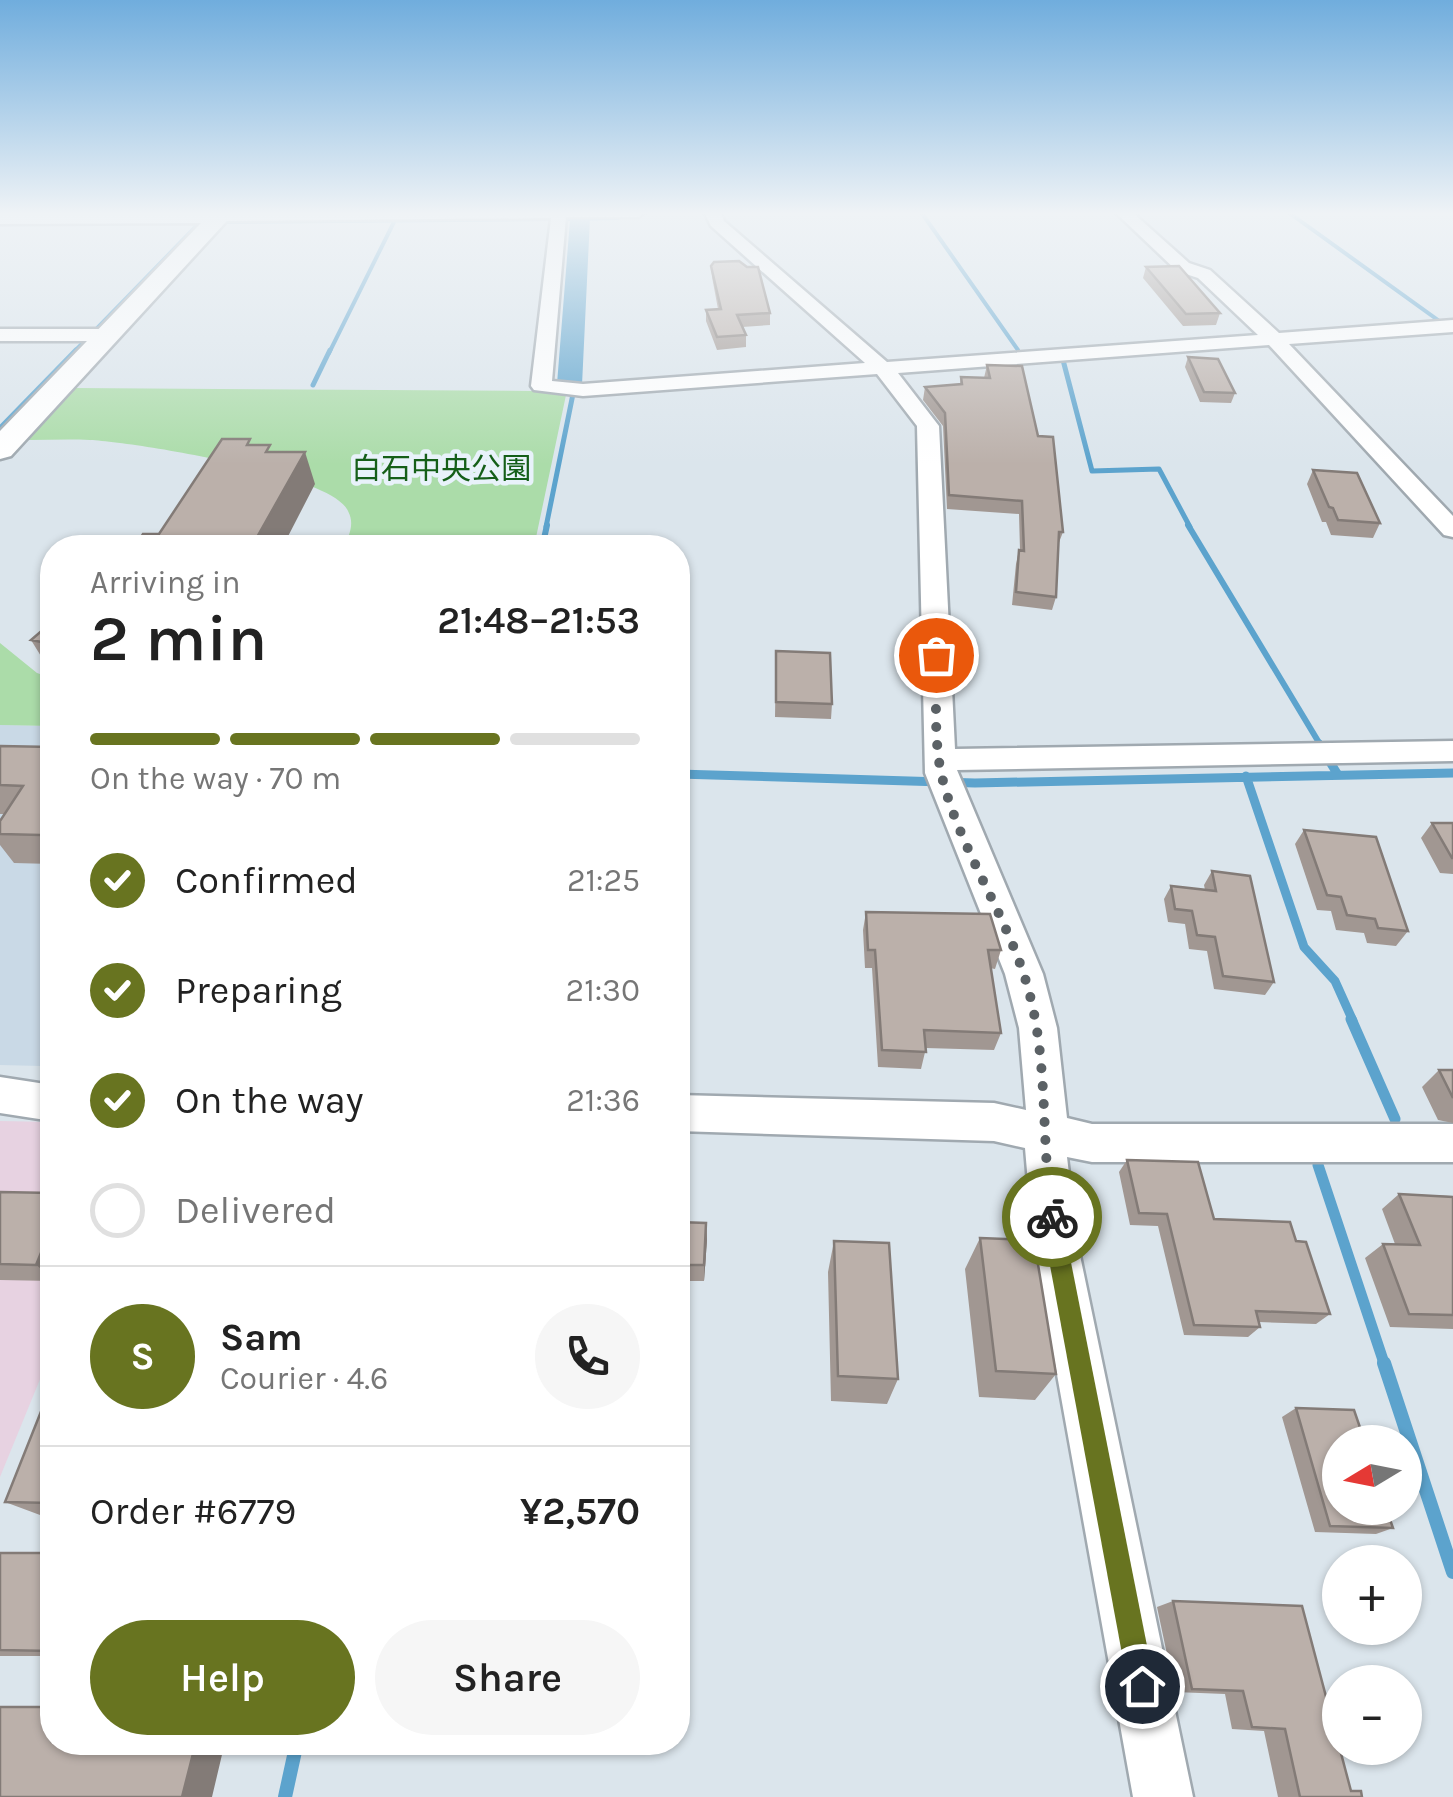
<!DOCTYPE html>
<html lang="en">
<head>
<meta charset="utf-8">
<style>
  body { margin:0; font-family:Karla,"Noto Sans JP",sans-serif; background:#f6f6f6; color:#222; height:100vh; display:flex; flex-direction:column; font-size:38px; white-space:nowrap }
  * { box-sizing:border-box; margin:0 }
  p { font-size:32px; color:#767676 }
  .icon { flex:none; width:55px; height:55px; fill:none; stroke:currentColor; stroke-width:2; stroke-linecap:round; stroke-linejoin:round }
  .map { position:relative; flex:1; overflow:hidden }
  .drawer { position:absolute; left:40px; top:535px; width:650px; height:1220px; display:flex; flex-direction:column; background:#fff; border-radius:40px; box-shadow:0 2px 8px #0004 }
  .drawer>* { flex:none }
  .needle { width:65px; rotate:260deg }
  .tools { position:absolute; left:1322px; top:1425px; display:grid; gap:20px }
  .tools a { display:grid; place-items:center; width:100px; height:100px; border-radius:50%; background:#fff; box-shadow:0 2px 8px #0004; font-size:50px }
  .pin { position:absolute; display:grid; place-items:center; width:85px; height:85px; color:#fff; margin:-42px; border:5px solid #fff; border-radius:50%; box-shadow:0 2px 10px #0007 }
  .courier { position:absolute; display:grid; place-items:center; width:100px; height:100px; margin:-50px; border:8px solid #687420; border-radius:50%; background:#fff; color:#222; box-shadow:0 2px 12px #0007 }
  .head em { font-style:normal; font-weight:600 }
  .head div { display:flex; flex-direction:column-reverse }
  .head { display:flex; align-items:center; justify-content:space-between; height:170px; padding:0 50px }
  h1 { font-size:65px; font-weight:600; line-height:75px }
  .bar { display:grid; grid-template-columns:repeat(4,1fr); gap:15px 10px; align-content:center; height:120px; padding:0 50px }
  .bar i { height:12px; border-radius:8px; background:#e0e0e0 }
  .bar .active { background:#687420 }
  .bar p { grid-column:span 4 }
  .line { display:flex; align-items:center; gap:25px; padding:0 50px; border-top:2px solid #e0e0e0 }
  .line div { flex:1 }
  .round { display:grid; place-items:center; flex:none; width:105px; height:105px; border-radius:52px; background:#f6f6f6 }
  ol { padding:0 50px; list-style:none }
  li { display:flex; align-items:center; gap:30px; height:110px }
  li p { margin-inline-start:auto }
  li .icon { padding:10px; border-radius:50%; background:#687420; color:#fff; stroke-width:4 }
  li:last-child { color:#767676 }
  li i { width:55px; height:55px; border:5px solid #e0e0e0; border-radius:50% }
  .button { display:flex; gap:20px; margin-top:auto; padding:20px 50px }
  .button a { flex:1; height:115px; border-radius:60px; background:#687420; color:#fff; font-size:40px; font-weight:600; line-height:115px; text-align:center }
  .button a+a { background:#f6f6f6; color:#222 }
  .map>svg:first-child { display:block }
  .built { fill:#c9d9e6 }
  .medical { fill:#e7d2e1 }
  .green { fill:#abdca9 }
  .water { fill:#5ca3cd }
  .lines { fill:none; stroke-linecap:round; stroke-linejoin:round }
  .stream-far5 { stroke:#5ca3cd; stroke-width:4 }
  .stream-far4 { stroke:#5ca3cd; stroke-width:5 }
  .stream-far3 { stroke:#5ca3cd; stroke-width:6 }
  .stream-far2 { stroke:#5ca3cd; stroke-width:9 }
  .stream-far1 { stroke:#5ca3cd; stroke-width:11 }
  .stream { stroke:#5ca3cd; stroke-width:14 }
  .street-casing { stroke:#a0a9b0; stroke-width:5 }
  .secondary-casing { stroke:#a0a9b0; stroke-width:5 }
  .street { fill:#fff; fill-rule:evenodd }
  .secondary { fill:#fff; fill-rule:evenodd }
  .wall { fill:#a19792 }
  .shaded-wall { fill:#837b77 }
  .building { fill:#bbb0aa; stroke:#837b77; stroke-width:2.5 }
  .route { fill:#687420 }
  .done { stroke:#5b6165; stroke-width:10; stroke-dasharray:0 18 }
  .labels { text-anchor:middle; stroke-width:9; stroke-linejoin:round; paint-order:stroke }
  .far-park-label { font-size:30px; fill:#155f19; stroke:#e8f2fa }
</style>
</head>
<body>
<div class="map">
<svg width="1453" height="1797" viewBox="0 0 1453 1797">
  <rect width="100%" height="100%" fill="#dbe5ec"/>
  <path class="built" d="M0 725 52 726V1043L41 1066 0 1065Z"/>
  <path class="medical" d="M0 1121 52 1122V1350L0 1477Z"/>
  <path class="green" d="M75 388 533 391 566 395 534 547H344C349 535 355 524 348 511 332 474 134 442 90 440 69 439 48 440 27 440Z
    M0 643 37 673 52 678V726L0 725Z"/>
  <path class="water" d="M586 212 585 217 590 218 582 385 557 384 570 220Z"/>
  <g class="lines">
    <path class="stream-far5" d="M921 212 1018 350
      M1288 212 1453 331
      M566 219 618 218
      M218 222 552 219
      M0 224H27
      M73 353 207 215
      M329 353 395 220"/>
    <path class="stream-far4" d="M1063 360 1092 471 1159 469 1190 527
      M313 385 330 350
      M0 428 76 350
      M546 527 575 384"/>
    <path class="stream-far3" d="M1188 525 1321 746
      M542 548 547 525"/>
    <path class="stream-far2" d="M1319 744 1338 775
      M678 774 975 783 1453 773
      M1246 776 1304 947 1335 981 1353 1021"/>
    <path class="stream-far1" d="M1351 1019 1395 1119
      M1318 1165 1385 1366"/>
    <path class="stream" d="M1384 1363 1453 1572
      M285 1797 297 1742"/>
    <g class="street-casing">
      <path id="street" d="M646 212 638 217H566L552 381 583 384 865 363 711 226 704 212H720L724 221 887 362 1258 335 1198 278 1177 271 1115 212H1132L1189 263 1210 270 1279 333 1453 320V332L1289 344 1453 516V537L1444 535 1269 345 898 373 939 426 955 749 1453 741V761L957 770 1043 974 1057 1028 1067 1118 1092 1124H1453V1162H1092L1067 1157 1077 1241 1193 1797H1133L1033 1241 1025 1148 994 1141 678 1131V1095L994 1103 1026 1110 1019 1028 1005 974 925 773 917 426 877 374 583 396 534 390 531 386 551 218 220 221 212 216 217 212Z
        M0 329H105L115 335 105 341H0Z
        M0 1077 52 1085V1121L0 1113Z"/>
    </g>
    <g class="secondary-casing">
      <path id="secondary" d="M0 212H235L11 456 0 459V431L201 223 0 224Z"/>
    </g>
    <use href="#street" class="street"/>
    <use href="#secondary" class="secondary"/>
  </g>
  <path class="wall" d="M711 266 770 313V325L742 327 746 335V347L717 350 706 321V310L718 309 712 277Z
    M1146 267 1220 313 1216 325 1183 326 1143 278Z
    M1188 357 1235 393 1231 403 1200 402 1185 367Z
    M987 365 1038 436 1063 532 1058 545 1056 597 1052 610 1012 605 1016 564 1019 550H1020L1019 514 947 509 943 426 923 400 925 387 960 384 961 377 984 378Z
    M1313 470 1380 523 1373 538 1331 535 1326 522H1322L1307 484Z
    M52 622V674L31 640Z
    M776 651 832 704 831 719 775 717Z
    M0 746 52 747V864L14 863 0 845V821L4 814H0Z
    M1432 823H1453V874L1440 873 1421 838Z
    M1304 830 1408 931 1396 946 1367 943 1364 933 1336 930 1331 911 1317 910 1295 844Z
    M1212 871 1274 982 1265 995 1214 989 1207 951 1189 949 1185 924 1168 922 1164 899 1171 886 1205 890 1204 885Z
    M866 912 1001 950 995 969 990 968 1001 1033 994 1050 926 1048 921 1069 878 1067 872 968H865L863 930Z
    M1439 1070H1453V1123L1438 1120 1422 1087Z
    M1127 1160 1214 1219 1296 1241 1330 1314 1316 1324 1259 1322 1260 1327 1248 1337 1184 1335 1158 1226 1130 1225 1119 1172Z
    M0 1192 52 1193V1281L0 1280Z
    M1399 1194 1453 1196V1329L1390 1327 1365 1258 1383 1244H1395L1382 1209Z
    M678 1222 706 1223 707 1240 704 1281H690L682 1422H678Z
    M980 1238 1056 1374 1035 1400 979 1397 965 1269Z
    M834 1241 898 1379 887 1404 831 1401 828 1272Z
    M52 1404V1515H40L5 1502Z
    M1296 1408 1393 1528 1376 1534 1315 1532 1282 1417Z
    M0 1553H52V1656H0Z
    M1173 1601 1351 1791 1362 1797H1278L1264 1731 1232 1729 1225 1694 1175 1692 1157 1607Z"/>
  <path class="shaded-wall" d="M305 452 315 484 282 548H251Z
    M52 816V851L41 835Z
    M706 1223 707 1240 704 1281V1265Z
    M52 1226V1277L36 1265Z
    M689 1265 690 1281 682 1422 680 1409Z
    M196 1742H225L212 1797H182Z"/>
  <path class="building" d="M739 261 747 267H758L770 313 737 315 746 335 717 337 706 310 721 309 711 266 714 262Z
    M1179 266 1220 313 1186 314 1146 267Z
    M1188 357 1218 359 1235 393 1204 392Z
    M987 365 1022 366 1038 436 1053 437 1063 532H1059L1056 597 1016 592 1019 550 1024 551 1022 501 949 495 945 413 925 387 962 384 961 377 990 378Z
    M222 439H250L247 445H270L266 452H305L251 548H134L143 534H159Z
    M1313 470 1357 473 1380 523 1338 520 1333 508 1329 507Z
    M52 622V644L31 640Z
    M776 651 830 653 832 704 776 702Z
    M0 746 52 747V816L41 835 0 834V821L23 786 0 785Z
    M1432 823H1453V858H1452Z
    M1304 830 1376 837 1408 931 1378 928 1375 919 1347 915 1341 897 1327 895Z
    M1212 871 1250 876 1274 982 1223 976 1215 937 1197 935 1192 911 1175 909 1171 886 1216 891Z
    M866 912 990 914 1001 950H988L1001 1033 924 1030 926 1052 882 1050 875 950H868Z
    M1439 1070H1453V1098Z
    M1127 1160 1198 1162 1214 1219 1290 1222 1296 1241 1306 1242 1330 1314 1256 1311 1260 1327 1194 1325 1167 1214 1139 1213Z
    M0 1192 52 1193V1226L36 1265 0 1264Z
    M1399 1194 1453 1197V1315L1409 1314 1383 1244 1420 1245Z
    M678 1222 706 1223 704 1265H689L680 1409H678Z
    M980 1238 1034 1240 1056 1374 996 1371Z
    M834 1241 889 1243 898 1379 838 1376Z
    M44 1404H52V1503L5 1502Z
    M1296 1408 1354 1410 1365 1442H1340V1508H1386L1393 1528 1330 1526Z
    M0 1553H52V1651L0 1650Z
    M1173 1601 1302 1606 1351 1791H1361L1362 1797H1300L1285 1729 1252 1727 1243 1691 1192 1689Z
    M0 1707H52V1742H196L182 1797H0Z"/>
  <linearGradient id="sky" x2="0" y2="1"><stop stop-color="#70addd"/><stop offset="0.46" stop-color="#eff3f6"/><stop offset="1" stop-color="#eff3f6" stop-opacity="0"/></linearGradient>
  <rect width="1453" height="464" fill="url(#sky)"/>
  <path class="route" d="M1052 1207 1062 1217 1155 1686 1151 1695 1142 1699 1132 1695 1128 1686 1041 1217Z"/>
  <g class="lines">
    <path class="done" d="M936 655C937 694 933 739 942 777 959 846 1002 908 1024 975 1050 1054 1040 1136 1052 1217"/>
  </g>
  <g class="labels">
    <g class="far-park-label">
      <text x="441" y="479">白石中央公園</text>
    </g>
  </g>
</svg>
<div class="tools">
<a><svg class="needle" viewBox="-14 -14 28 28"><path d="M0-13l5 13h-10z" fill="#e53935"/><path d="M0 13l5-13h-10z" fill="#767676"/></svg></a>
<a>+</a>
<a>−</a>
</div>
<div class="pin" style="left:936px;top:655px;background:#ea580c"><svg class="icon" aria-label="bag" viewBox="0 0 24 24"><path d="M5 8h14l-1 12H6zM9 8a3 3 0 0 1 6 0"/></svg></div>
<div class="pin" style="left:1142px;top:1686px;background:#1f2937"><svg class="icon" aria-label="home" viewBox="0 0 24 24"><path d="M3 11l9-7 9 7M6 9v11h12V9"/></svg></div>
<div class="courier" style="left:1052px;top:1217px"><svg class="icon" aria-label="bike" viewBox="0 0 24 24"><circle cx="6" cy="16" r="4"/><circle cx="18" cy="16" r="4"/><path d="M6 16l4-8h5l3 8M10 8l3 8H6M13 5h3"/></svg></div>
<section class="drawer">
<div class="head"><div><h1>2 min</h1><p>Arriving in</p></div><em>21:48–21:53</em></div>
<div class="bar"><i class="active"></i><i class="active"></i><i class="active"></i><i></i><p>On the way · 70 m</p></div>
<ol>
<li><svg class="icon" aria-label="check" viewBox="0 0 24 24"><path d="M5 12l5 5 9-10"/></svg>Confirmed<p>21:25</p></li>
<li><svg class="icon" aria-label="check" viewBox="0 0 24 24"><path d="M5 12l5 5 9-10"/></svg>Preparing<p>21:30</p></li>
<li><svg class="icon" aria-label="check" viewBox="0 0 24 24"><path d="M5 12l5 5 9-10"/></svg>On the way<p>21:36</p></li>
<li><i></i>Delivered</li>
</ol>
<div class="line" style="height:180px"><b class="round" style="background:#687420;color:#fff">S</b><div><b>Sam</b><p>Courier · 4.6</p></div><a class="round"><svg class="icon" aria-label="phone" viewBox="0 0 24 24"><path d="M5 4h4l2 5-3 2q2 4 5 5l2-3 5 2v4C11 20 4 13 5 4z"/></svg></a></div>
<div class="line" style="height:130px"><div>Order #6779</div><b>¥2,570</b></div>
<div class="button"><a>Help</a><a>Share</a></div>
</section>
</div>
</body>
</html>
